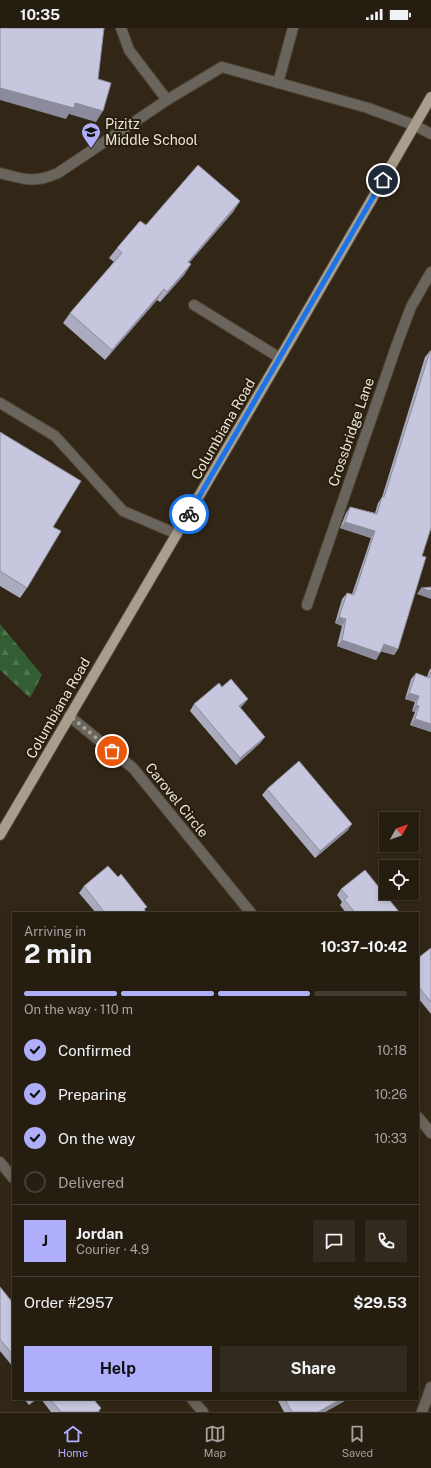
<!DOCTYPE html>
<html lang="en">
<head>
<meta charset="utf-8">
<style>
  body { margin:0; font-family:"Public Sans",sans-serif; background:#322a1f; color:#f1f3f6; height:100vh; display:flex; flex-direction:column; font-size:15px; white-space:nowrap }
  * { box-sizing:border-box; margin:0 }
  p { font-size:13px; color:#a4a29f }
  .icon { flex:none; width:22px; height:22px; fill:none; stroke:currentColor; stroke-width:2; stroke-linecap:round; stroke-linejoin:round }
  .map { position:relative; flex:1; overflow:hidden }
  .panel { position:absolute; left:12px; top:884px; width:407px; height:488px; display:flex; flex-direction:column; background:#261d11; border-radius:0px; box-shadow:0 2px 6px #0003,0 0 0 1px #423b31 }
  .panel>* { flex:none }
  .needle { width:26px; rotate:50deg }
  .fabs { position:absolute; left:379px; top:784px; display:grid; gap:8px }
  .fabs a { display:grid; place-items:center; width:40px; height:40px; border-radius:0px; background:#261d11; box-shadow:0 2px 6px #0003,0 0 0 1px #423b31; font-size:20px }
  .pin { position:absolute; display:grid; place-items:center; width:34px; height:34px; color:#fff; margin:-17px; border:2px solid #fff; border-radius:50%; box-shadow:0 1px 4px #0007 }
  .courier { position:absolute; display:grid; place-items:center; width:40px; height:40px; margin:-20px; border:3px solid #1a73e8; border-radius:50%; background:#fff; color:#222; box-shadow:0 1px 5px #0007 }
  .head em { font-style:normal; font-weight:700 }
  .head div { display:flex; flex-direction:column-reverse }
  .head { display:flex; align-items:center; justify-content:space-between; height:68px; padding:0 12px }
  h1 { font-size:26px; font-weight:700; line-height:30px }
  .bar { display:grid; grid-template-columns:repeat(4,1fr); gap:6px 4px; align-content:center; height:48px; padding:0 12px }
  .bar i { height:5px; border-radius:3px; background:#423b31 }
  .bar .on { background:#aeaefa }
  .bar p { grid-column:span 4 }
  .line { display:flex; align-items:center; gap:10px; padding:0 12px; border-top:1px solid #423b31 }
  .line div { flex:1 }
  .round { display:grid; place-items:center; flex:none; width:42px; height:42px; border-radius:0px; background:#322a1f }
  ol { padding:0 12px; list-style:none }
  li { display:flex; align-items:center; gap:12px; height:44px }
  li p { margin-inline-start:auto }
  li .icon { padding:4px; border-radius:50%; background:#aeaefa; color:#111; stroke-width:4 }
  li:last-child { color:#a4a29f }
  li i { width:22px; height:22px; border:2px solid #423b31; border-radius:50% }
  .button { display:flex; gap:8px; margin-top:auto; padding:8px 12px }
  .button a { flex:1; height:46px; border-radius:0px; background:#aeaefa; color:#111; font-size:16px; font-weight:700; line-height:46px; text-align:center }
  .button a+a { background:#322a1f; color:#f1f3f6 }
  .status { display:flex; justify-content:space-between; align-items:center; height:28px; padding:0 20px; background:#261d11; direction:ltr }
  .status svg { height:11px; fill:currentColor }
  .menu { display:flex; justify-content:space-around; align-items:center; height:56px; border-top:1px solid #423b31; background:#261d11; font-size:11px; color:#a4a29f }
  .menu a { display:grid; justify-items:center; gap:2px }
  .menu .on { color:#aeaefa }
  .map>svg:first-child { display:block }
  .forest { fill:url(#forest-firs) }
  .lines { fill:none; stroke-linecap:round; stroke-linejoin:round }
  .minor-casing { stroke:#4f4536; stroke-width:12 }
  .major-casing { stroke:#4f4536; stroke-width:12 }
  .minor { stroke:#69645c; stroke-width:10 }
  .major { stroke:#a99e8d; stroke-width:10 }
  .wall { fill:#aaabbf }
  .shaded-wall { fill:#8b8b9b }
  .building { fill:#c6c7de; stroke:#8b8b9b }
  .done { stroke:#aaa195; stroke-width:4; stroke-dasharray:0 7.2 }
  .route { stroke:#1a73e8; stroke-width:5 }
  .labels { text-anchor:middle; stroke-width:4; stroke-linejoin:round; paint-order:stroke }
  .poi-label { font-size:14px; fill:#eae3d9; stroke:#281e0d; text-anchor:start }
  .street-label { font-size:14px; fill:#eae3d9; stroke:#281e0d }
</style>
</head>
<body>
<div class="status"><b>10:35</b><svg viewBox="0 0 49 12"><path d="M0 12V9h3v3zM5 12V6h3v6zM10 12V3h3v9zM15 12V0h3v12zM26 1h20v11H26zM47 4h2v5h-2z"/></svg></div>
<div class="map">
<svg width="431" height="1384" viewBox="0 0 431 1384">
  <defs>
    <pattern id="forest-firs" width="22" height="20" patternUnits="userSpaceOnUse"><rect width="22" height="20" fill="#335e33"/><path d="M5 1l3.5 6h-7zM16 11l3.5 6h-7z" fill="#517550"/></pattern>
  </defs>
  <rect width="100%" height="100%" fill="#322717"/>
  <path class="forest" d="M0 596 42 647 30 670 0 642Z"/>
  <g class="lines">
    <g class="minor-casing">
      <path id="minor" d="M121 0 129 22 167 72
        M278 55 293 0
        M0 145C25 151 33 156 58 145L167 72 222 39 368 80 414 97 431 106
        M194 277 280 330
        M0 375 55 408 123 483 177 506
        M307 577 397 316 411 279 431 244
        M69 688 133 740 251 885
        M418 1089 431 1105
        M0 1134 13 1150
        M192 1371 203 1384
        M422 1384 431 1359"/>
    </g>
    <g class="major-casing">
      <path id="major" d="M0 807 280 330 431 69"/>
    </g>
    <use href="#minor" class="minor"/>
    <use href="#major" class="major"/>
  </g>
  <path class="wall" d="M240 173 233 184 189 235 191 236 184 247 160 274 157 272 105 332 63 295 70 285 114 234 109 230 117 220 146 197Z
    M430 323 422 528 398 621 394 627 381 623 376 632 337 618 342 598 335 595 342 571 347 565 352 566 371 510 340 500 346 485 350 479 375 485 378 475 382 469 383 466 425 329Z
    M0 404 53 499 27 560 20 570 0 558Z
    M431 640V704L410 697 415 684 412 683 415 674 405 671 411 651 416 645 427 649 429 643Z
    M222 659 248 671 243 677 240 680 265 709 260 715 236 737 190 683 194 676Z
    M267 761 348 802 315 830 262 767Z
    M118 849 147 879 144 882 147 885H96L79 865 84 858Z
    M341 861 400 885H346L340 877 342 874 337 867Z
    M431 920V986L418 970V930Z
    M0 1259 13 1275V1339L0 1323Z
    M24 1371H37L29 1377Z
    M41 1371H93L101 1380 99 1384H51Z
    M277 1371H348L325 1384H284Z"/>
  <path class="shaded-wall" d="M0 60 75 75 103 83 96 94 69 86 66 91 0 72Z
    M240 173 233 184 181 244 188 234Z
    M191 236 184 247 160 274 167 264Z
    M164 261 157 272 105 332 112 322Z
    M345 494 375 503 371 510 340 500Z
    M421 560 431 563V571L417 566Z
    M339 589 346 591 342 598 335 595Z
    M342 612 380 625 376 632 337 618Z
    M384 616 398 621 394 627 379 623Z
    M409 665 419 668 415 674 405 671Z
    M248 671 243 677 234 684 239 678Z
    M416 677 419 678 415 684 412 683Z
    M415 691 431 696V704L410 697Z
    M265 709 260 715 236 737 240 730Z
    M352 796 348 802 315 830 320 823Z
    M34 1371H37L29 1377Z
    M341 1371H348L325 1384H318Z"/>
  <path class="building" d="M0 0H104L98 51 111 55 103 83 75 75 74 80 0 60Z
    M198 137 240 173 188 234 191 236 167 264 164 261 112 322 70 285 122 225 117 220 140 193 146 197Z
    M430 323H431V500L422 528 426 529 398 621 384 616 380 625 342 612 346 591 339 589 347 565 354 567 375 503 345 494 350 479 377 486 382 469H384L387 460Z
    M0 404 81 453 53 499 61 503 27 560 0 543Z
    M431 559V563L421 560Z
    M431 644V696L415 691 419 678 416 677 419 668 409 665 416 645 429 650Z
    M231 651 248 671 239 678 265 709 240 730 194 676 219 655 222 659Z
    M299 733 352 796 320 823 267 761Z
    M108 838 118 849 121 846 147 879 144 881 147 885H105L84 858Z
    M365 842 400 885H355L344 871 348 869 341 861Z
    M431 920V974L418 958V930Z
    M0 1259 13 1275V1327L0 1311Z
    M50 1371H93L101 1380 97 1384H61Z
    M285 1371H341L318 1384H292Z"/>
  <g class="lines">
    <path class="done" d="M112 723 70 688 189 486"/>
    <path class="route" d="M189 486 383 152"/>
  </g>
  <defs>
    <g id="school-pin" transform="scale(1)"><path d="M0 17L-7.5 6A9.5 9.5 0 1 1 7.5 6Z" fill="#aeaefa" stroke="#281e0d"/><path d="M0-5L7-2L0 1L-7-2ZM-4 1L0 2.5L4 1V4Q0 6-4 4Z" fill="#111"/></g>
  </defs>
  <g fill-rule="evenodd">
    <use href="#school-pin" x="91" y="104"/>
  </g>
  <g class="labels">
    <g class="poi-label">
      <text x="105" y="101">Pizitz<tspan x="105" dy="16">Middle School</tspan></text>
    </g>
    <g class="street-label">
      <text transform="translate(223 401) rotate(-60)" y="5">Columbiana Road</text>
      <text transform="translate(351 404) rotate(-71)" y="5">Crossbridge Lane</text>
      <text transform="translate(58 680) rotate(-60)" y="5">Columbiana Road</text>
      <text transform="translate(177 772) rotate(51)" y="5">Carovel Circle</text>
    </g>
  </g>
</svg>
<div class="fabs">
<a><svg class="needle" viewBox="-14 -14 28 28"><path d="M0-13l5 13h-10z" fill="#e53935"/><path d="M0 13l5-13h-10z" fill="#a4a29f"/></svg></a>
<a><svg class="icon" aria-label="locate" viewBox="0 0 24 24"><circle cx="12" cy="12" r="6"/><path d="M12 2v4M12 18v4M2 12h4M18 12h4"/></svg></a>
</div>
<div class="pin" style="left:112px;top:723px;background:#ea580c"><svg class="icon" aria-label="bag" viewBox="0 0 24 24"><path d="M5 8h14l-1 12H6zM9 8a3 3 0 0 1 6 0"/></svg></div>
<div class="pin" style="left:383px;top:152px;background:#1f2937"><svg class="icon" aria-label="home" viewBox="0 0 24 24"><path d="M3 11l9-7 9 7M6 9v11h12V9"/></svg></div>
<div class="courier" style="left:189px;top:486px"><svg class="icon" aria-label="bike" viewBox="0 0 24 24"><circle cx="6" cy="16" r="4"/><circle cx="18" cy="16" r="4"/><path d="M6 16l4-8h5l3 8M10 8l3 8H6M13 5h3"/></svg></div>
<section class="panel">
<div class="head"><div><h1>2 min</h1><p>Arriving in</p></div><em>10:37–10:42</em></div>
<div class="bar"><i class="on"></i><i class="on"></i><i class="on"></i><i></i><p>On the way · 110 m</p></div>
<ol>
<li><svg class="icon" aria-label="check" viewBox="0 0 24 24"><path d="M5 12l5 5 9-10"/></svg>Confirmed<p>10:18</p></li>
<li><svg class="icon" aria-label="check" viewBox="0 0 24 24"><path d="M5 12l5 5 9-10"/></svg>Preparing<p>10:26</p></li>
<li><svg class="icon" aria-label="check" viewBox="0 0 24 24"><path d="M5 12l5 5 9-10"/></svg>On the way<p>10:33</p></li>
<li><i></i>Delivered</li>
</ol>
<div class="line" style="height:72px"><b class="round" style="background:#aeaefa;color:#111">J</b><div><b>Jordan</b><p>Courier · 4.9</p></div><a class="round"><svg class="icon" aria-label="chat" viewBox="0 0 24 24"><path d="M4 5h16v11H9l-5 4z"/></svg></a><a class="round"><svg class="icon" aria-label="phone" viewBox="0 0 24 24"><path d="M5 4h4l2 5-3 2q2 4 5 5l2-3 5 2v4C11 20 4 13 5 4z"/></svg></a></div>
<div class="line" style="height:52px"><div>Order #2957</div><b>$29.53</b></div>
<div class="button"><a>Help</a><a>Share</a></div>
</section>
</div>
<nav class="menu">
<a class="on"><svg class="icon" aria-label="home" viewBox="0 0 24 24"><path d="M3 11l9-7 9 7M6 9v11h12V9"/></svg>Home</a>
<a><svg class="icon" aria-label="map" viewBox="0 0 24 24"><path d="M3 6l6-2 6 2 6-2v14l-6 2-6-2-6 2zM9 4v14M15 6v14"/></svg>Map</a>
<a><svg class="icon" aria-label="saved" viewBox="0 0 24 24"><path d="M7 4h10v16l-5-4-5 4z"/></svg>Saved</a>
</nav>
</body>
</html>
